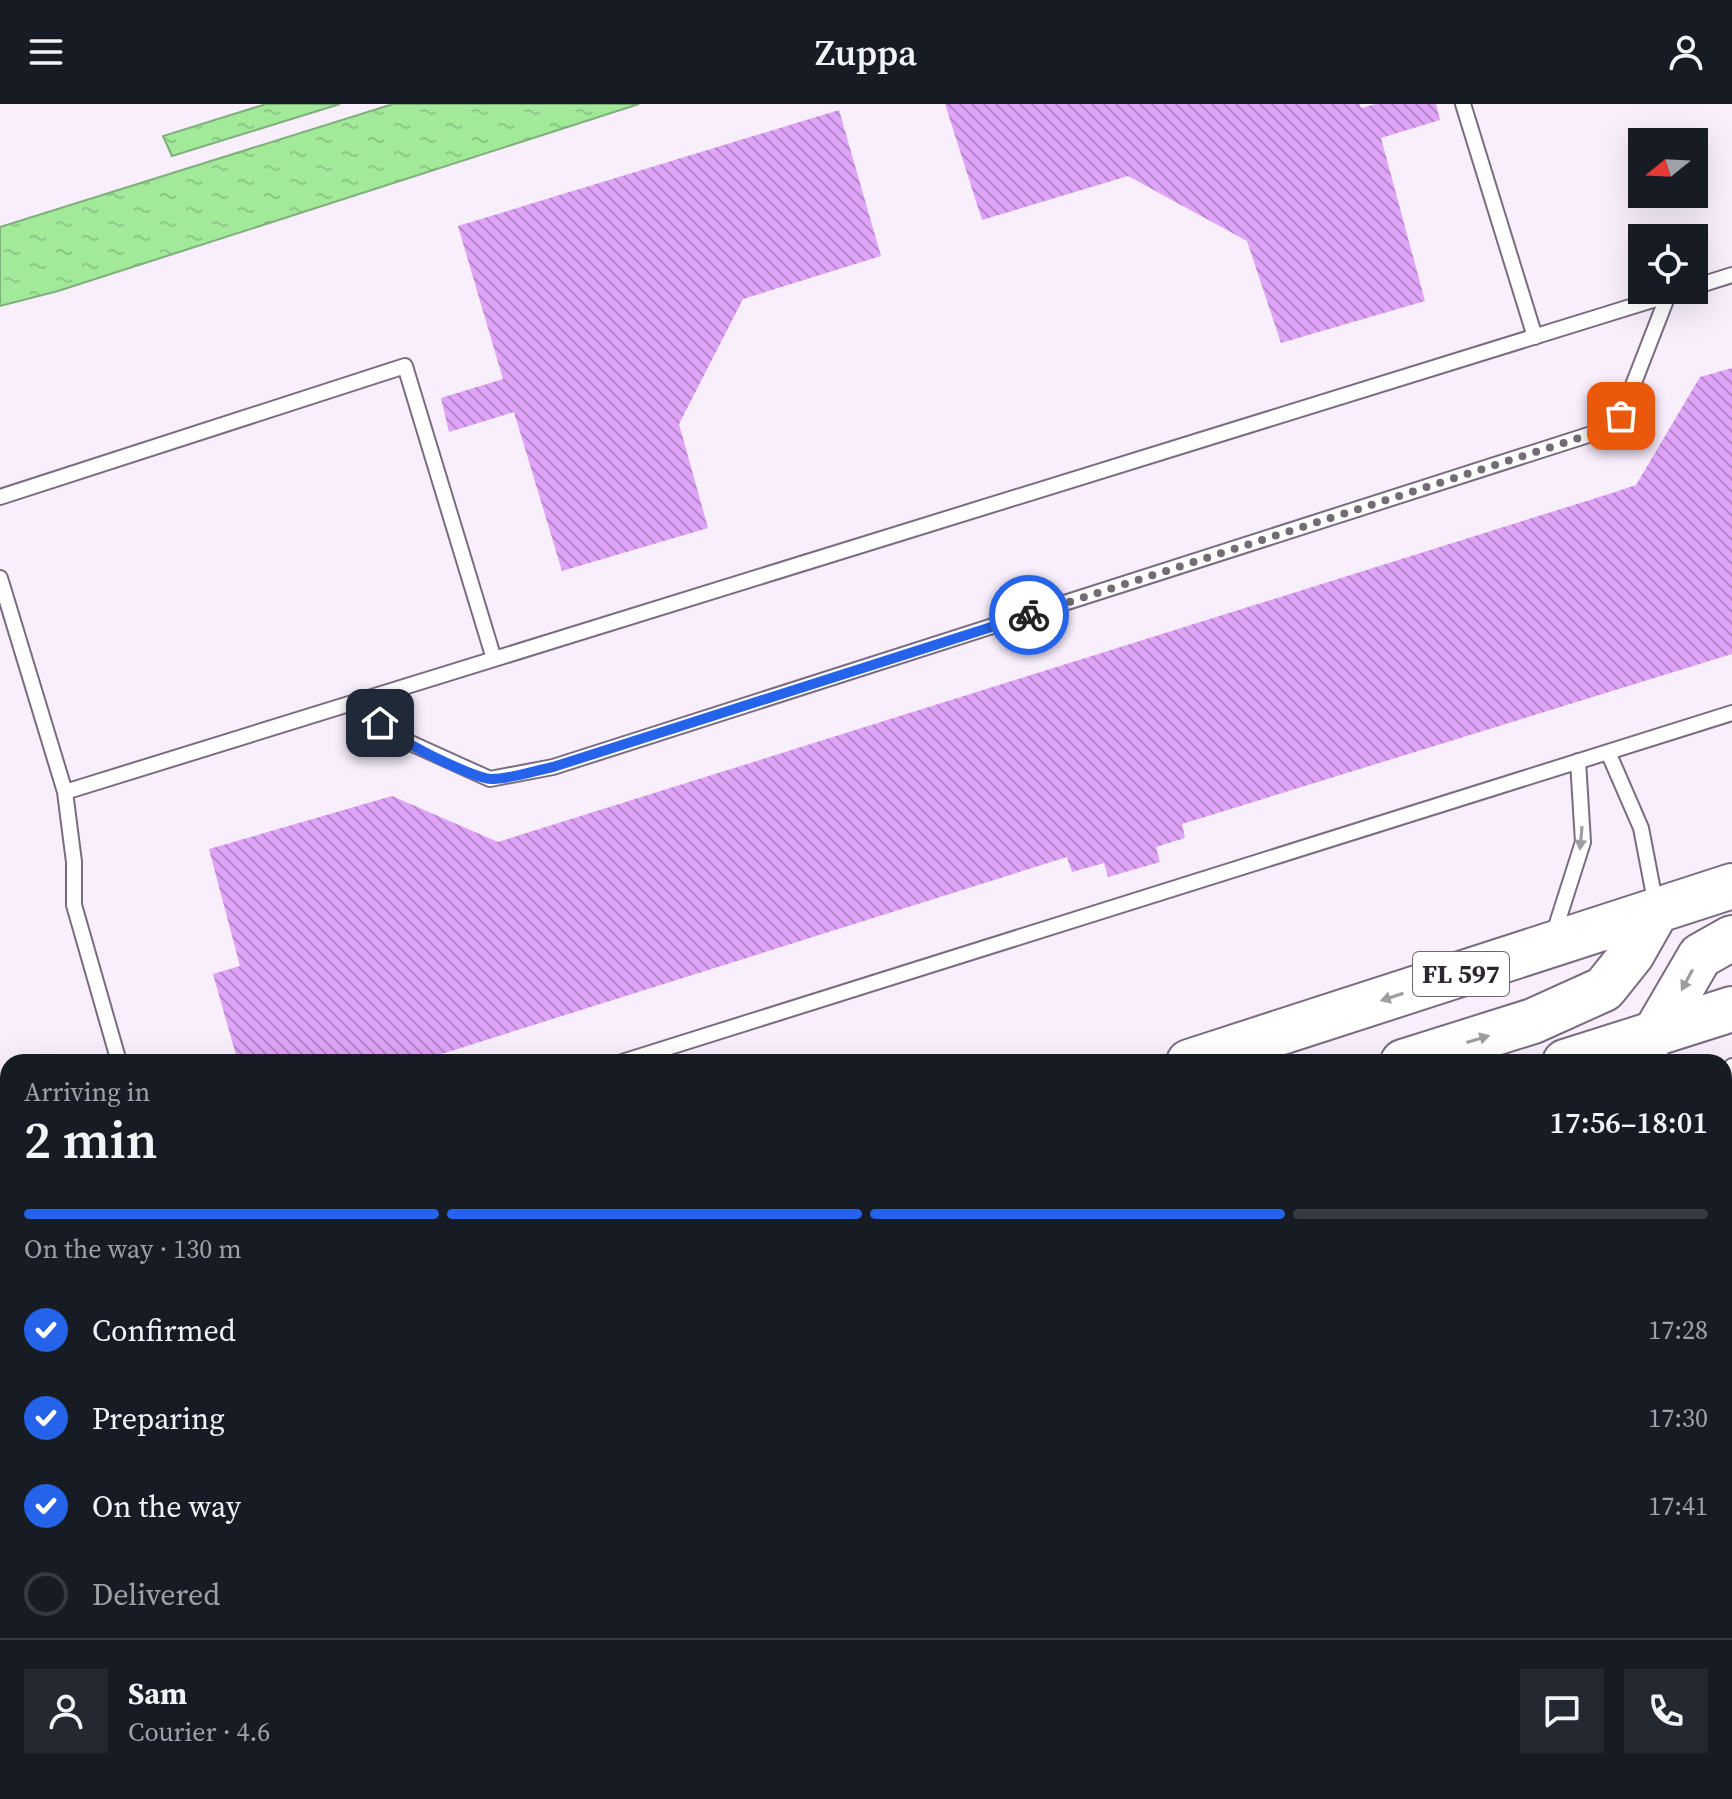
<!DOCTYPE html>
<html lang="en">
<head>
<meta charset="utf-8">
<style>
  body { margin:0; font-family:"Source Serif 4",serif; background:#242831; color:#f1f3f6; height:100vh; display:flex; flex-direction:column; font-size:30px; white-space:nowrap }
  * { box-sizing:border-box; margin:0 }
  p { font-size:26px; color:#9ea1a6 }
  .icon { flex:none; width:44px; height:44px; fill:none; stroke:currentColor; stroke-width:2; stroke-linecap:round; stroke-linejoin:round }
  .map { position:relative; flex:1; overflow:hidden }
  .details { position:absolute; left:0px; top:950px; width:1732px; height:746px; display:flex; flex-direction:column; background:#171b24; border-radius:24px 24px 0 0; box-shadow:0 8px 32px #0002 }
  .details>* { flex:none }
  .needle { width:52px; rotate:252deg }
  .tools { position:absolute; left:1628px; top:24px; display:grid; gap:16px }
  .tools a { display:grid; place-items:center; width:80px; height:80px; border-radius:0px; background:#171b24; box-shadow:0 8px 32px #0002; font-size:40px }
  .pin { position:absolute; display:grid; place-items:center; width:68px; height:68px; color:#fff; margin:-34px; border-radius:16px; box-shadow:0 4px 12px #0006 }
  .courier { position:absolute; display:grid; place-items:center; width:80px; height:80px; margin:-40px; border:6px solid #2563eb; border-radius:50%; background:#fff; color:#222; box-shadow:0 2px 10px #0007 }
  .head em { font-style:normal; font-weight:600 }
  .head div { display:flex; flex-direction:column-reverse }
  .head { display:flex; align-items:center; justify-content:space-between; height:136px; padding:0 24px }
  h1 { font-size:52px; font-weight:600; line-height:60px }
  .bar { display:grid; grid-template-columns:repeat(4,1fr); gap:12px 8px; align-content:center; height:96px; padding:0 24px }
  .bar i { height:10px; border-radius:6px; background:#363941 }
  .bar .active { background:#2563eb }
  .bar p { grid-column:span 4 }
  .line { display:flex; align-items:center; gap:20px; padding:0 24px; border-top:2px solid #363941 }
  .line div { flex:1 }
  .round { display:grid; place-items:center; flex:none; width:84px; height:84px; border-radius:0px; background:#242831 }
  ol { padding:0 24px; list-style:none }
  li { display:flex; align-items:center; gap:24px; height:88px }
  li p { margin-inline-start:auto }
  li .icon { padding:8px; border-radius:50%; background:#2563eb; color:#fff; stroke-width:4 }
  li:last-child { color:#9ea1a6 }
  li i { width:44px; height:44px; border:4px solid #363941; border-radius:50% }
  header { display:flex; justify-content:space-between; align-items:center; height:104px; padding:0 24px; background:#171b24; font-size:36px; font-weight:600 }
  .map>svg:first-child { display:block }
  .water { fill:url(#water-ripples); stroke:#7faf7a; stroke-width:2 }
  .building { fill:url(#building-back-hatch) }
  .lines { fill:none; stroke-linecap:round; stroke-linejoin:round }
  .service-casing { stroke:#796b80; stroke-width:18 }
  .primary-casing { stroke:#796b80; stroke-width:48 }
  .service { stroke:#fff; stroke-width:14 }
  .primary { stroke:#fff; stroke-width:44 }
  .oneway { fill:#a09da1 }
  .done { stroke:#736c77; stroke-width:8; stroke-dasharray:0 14.4 }
  .route { stroke:#2563eb; stroke-width:10 }
  .labels { text-anchor:middle; stroke-width:6; stroke-linejoin:round; paint-order:stroke }
  .shield { fill:#fff; stroke:#6b676d; stroke-width:2 }
  .shield-label { font-size:26px; font-weight:bold; fill:#2c262f }
</style>
</head>
<body>
<header><svg class="icon" aria-label="menu" viewBox="0 0 24 24"><path d="M4 6h16M4 12h16M4 18h16"/></svg>Zuppa<svg class="icon" aria-label="person" viewBox="0 0 24 24"><circle cx="12" cy="8" r="4"/><path d="M4 21q1-7 8-7t8 7"/></svg></header>
<div class="map">
<svg width="1732" height="1695" viewBox="0 0 1732 1695">
  <defs>
    <pattern id="water-ripples" width="26" height="14" patternUnits="userSpaceOnUse" patternTransform="scale(2)"><rect width="26" height="14" fill="#a2ea9a"/><path d="M2 4q2-2 4 0t4 0M15 11q2-2 4 0t4 0" fill="none" stroke="#8cc985"/></pattern>
    <pattern id="building-back-hatch" width="6" height="6" patternUnits="userSpaceOnUse" patternTransform="scale(2)"><rect width="6" height="6" fill="#dfa4f8"/><path d="M-1 5l2 2M0 0l6 6M5-1l2 2" fill="none" stroke="#b585c9"/></pattern>
  </defs>
  <rect width="100%" height="100%" fill="#f8eefc"/>
  <path class="water" d="M266 0H340L172 52 163 32Z
    M393 0H639L58 187 0 202V123Z"/>
  <path class="building" d="M945 0H1360L1361 4 1376 0H1436L1440 16 1381 34 1425 197 1281 239 1247 137 1128 72 982 116Z
    M839 6 881 152 743 195 679 320 708 424 562 467 514 308 449 328 441 294 503 275 458 122Z
    M1732 264V550L1182 720 1185 734 1156 743 1160 758 1108 773 1104 759 1072 768 1067 753 416 958H238L213 870 240 862 209 745 392 692 498 738 1609 390 1636 381 1700 273Z
    M1732 1533V1673L1724 1676V1535Z
    M233 1688H375L377 1695H235Z
    M547 1688H695L697 1695H549Z
    M823 1688H1259V1689L1239 1695H819L825 1693Z
    M1418 1688H1682V1689L1662 1695H1432Z"/>
  <g class="lines">
    <g class="service-casing">
      <path id="service" d="M1463 0 1535 233
        M1694 183 1732 171
        M0 393 405 262 494 555
        M0 474 65 688
        M376 592 380 619 386 628 490 675 553 663 1607 325 1621 312 1668 191
        M1608 648 1641 724 1656 802
        M1553 832 1583 738 1578 657
        M1655 935 1663 958
        M119 958 74 801V758L65 688 1685 186
        M622 958 1732 609
        M0 981 8 1007
        M1724 982 1732 962
        M1724 1022 1732 1051
        M0 1074 8 1064
        M1724 1101 1732 1118
        M1724 1164 1732 1161
        M1724 1492 1732 1489
        M0 1530 8 1535
        M0 1642 8 1640
        M82 1688 84 1695
        M170 1688 173 1695
        M456 1688 458 1695
        M536 1688 538 1695
        M1342 1688 1355 1695
        M1315 1695 1323 1688"/>
    </g>
    <g class="primary-casing">
      <path id="primary" d="M1654 931 1700 852 1732 834
        M1189 958 1732 782
        M1403 958 1533 917 1604 885 1632 850 1657 806
        M1565 958 1732 905
        M0 1255H8
        M0 1365 8 1361"/>
    </g>
    <use href="#service" class="service"/>
    <use href="#primary" class="primary"/>
  </g>
  <defs><path id="oneway-solid" d="M-6-.8H1V-3.2L6.5 0L1 3.2V.8H-6Z" transform="scale(2)"/></defs>
  <g class="oneway">
    <use href="#oneway-solid" transform="translate(1581 734) rotate(95)"/>
    <use href="#oneway-solid" transform="translate(1687 876) rotate(118)"/>
    <use href="#oneway-solid" transform="translate(1392 893) rotate(162)"/>
    <use href="#oneway-solid" transform="translate(1478 935) rotate(-17)"/>
  </g>
  <g class="lines">
    <path class="done" d="M1029 511 1607 325 1621 312"/>
    <path class="route" d="M380 619C389 633 473 674 491 675 510 675 534 667 553 663L1029 511"/>
  </g>
  <g class="labels">
    <rect class="shield" x="1413" y="848" width="96" height="44" rx="6"/>
    <g class="shield-label">
      <text x="1461" y="879">FL 597</text>
    </g>
  </g>
</svg>
<div class="tools">
<a><svg class="needle" viewBox="-14 -14 28 28"><path d="M0-13l5 13h-10z" fill="#e53935"/><path d="M0 13l5-13h-10z" fill="#9ea1a6"/></svg></a>
<a><svg class="icon" aria-label="locate" viewBox="0 0 24 24"><circle cx="12" cy="12" r="6"/><path d="M12 2v4M12 18v4M2 12h4M18 12h4"/></svg></a>
</div>
<div class="pin" style="left:1621px;top:312px;background:#ea580c"><svg class="icon" aria-label="bag" viewBox="0 0 24 24"><path d="M5 8h14l-1 12H6zM9 8a3 3 0 0 1 6 0"/></svg></div>
<div class="pin" style="left:380px;top:619px;background:#1f2937"><svg class="icon" aria-label="home" viewBox="0 0 24 24"><path d="M3 11l9-7 9 7M6 9v11h12V9"/></svg></div>
<div class="courier" style="left:1029px;top:511px"><svg class="icon" aria-label="bike" viewBox="0 0 24 24"><circle cx="6" cy="16" r="4"/><circle cx="18" cy="16" r="4"/><path d="M6 16l4-8h5l3 8M10 8l3 8H6M13 5h3"/></svg></div>
<section class="details">
<div class="head"><div><h1>2 min</h1><p>Arriving in</p></div><em>17:56–18:01</em></div>
<div class="bar"><i class="active"></i><i class="active"></i><i class="active"></i><i></i><p>On the way · 130 m</p></div>
<ol>
<li><svg class="icon" aria-label="check" viewBox="0 0 24 24"><path d="M5 12l5 5 9-10"/></svg>Confirmed<p>17:28</p></li>
<li><svg class="icon" aria-label="check" viewBox="0 0 24 24"><path d="M5 12l5 5 9-10"/></svg>Preparing<p>17:30</p></li>
<li><svg class="icon" aria-label="check" viewBox="0 0 24 24"><path d="M5 12l5 5 9-10"/></svg>On the way<p>17:41</p></li>
<li><i></i>Delivered</li>
</ol>
<div class="line" style="height:144px"><a class="round"><svg class="icon" aria-label="person" viewBox="0 0 24 24"><circle cx="12" cy="8" r="4"/><path d="M4 21q1-7 8-7t8 7"/></svg></a><div><b>Sam</b><p>Courier · 4.6</p></div><a class="round"><svg class="icon" aria-label="chat" viewBox="0 0 24 24"><path d="M4 5h16v11H9l-5 4z"/></svg></a><a class="round"><svg class="icon" aria-label="phone" viewBox="0 0 24 24"><path d="M5 4h4l2 5-3 2q2 4 5 5l2-3 5 2v4C11 20 4 13 5 4z"/></svg></a></div>
</section>
</div>
</body>
</html>
